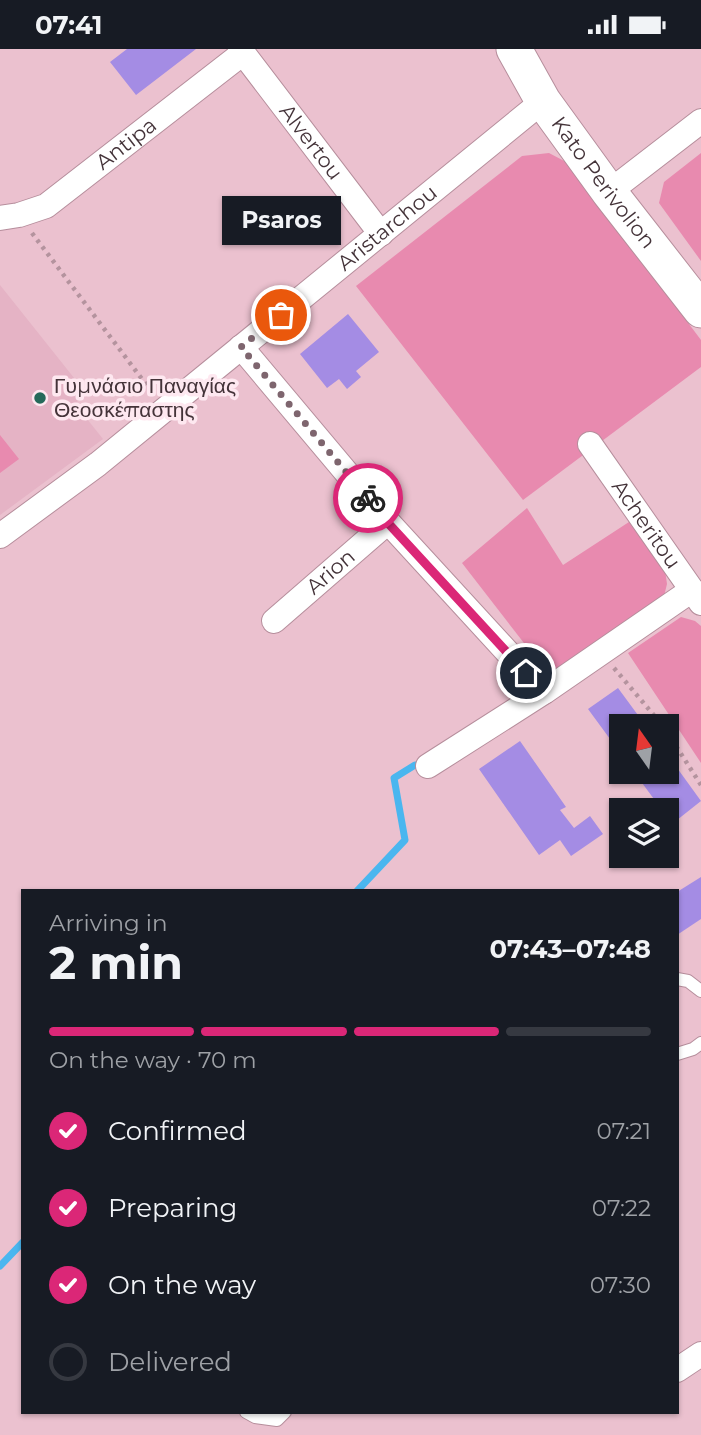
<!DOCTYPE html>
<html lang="en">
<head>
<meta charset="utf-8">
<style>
  body { margin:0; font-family:Montserrat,sans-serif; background:#20242c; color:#f1f3f6; height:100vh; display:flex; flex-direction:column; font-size:26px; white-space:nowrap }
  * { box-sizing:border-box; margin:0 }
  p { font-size:23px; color:#9ea1a6 }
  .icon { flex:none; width:38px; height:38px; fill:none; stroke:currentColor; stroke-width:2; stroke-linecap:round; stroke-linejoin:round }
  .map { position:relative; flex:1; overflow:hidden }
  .sheet { position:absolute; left:21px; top:840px; width:658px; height:525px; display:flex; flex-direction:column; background:#171b24; border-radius:0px; box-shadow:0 2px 5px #0004 }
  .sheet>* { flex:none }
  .needle { width:46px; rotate:346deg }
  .fabs { position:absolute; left:609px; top:665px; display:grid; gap:14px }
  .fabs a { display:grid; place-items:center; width:70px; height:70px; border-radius:0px; background:#171b24; box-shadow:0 2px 5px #0004; font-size:35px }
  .pin { position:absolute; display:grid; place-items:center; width:60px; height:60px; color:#fff; margin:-30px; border:4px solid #fff; border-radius:50%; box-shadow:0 2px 7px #0007 }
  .courier { position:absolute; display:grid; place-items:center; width:70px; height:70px; margin:-35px; border:5px solid #db2777; border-radius:50%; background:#fff; color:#222; box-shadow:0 2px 9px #0007 }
  .bubble { position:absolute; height:49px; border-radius:0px; background:#171b24; box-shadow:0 2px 5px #0004; font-size:23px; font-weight:700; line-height:49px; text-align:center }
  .head em { font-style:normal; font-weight:700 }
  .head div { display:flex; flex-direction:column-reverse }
  .head { display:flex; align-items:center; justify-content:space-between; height:119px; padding:0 28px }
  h1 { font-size:46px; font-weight:700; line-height:52px }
  .bar { display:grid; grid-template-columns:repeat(4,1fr); gap:10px 7px; align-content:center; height:84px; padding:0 28px }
  .bar i { height:9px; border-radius:5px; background:#363941 }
  .bar .on { background:#db2777 }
  .bar p { grid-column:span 4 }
  ol { padding:0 28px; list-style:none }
  li { display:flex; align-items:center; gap:21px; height:77px }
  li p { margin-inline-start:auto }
  li .icon { padding:7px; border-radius:50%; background:#db2777; color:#fff; stroke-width:4 }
  li:last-child { color:#9ea1a6 }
  li i { width:38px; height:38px; border:4px solid #363941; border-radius:50% }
  .status { display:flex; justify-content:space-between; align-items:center; height:49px; padding:0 35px; background:#171b24; direction:ltr }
  .status svg { height:19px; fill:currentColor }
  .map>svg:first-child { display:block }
  .built { fill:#e5b3c5 }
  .green { fill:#e88aaf }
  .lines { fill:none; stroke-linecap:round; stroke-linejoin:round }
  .stream { stroke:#4ab6ef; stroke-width:7 }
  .building { fill:#a48ce4 }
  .lane-casing { stroke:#b68e9c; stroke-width:14 }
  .street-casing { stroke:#b68e9c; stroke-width:26 }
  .secondary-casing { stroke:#b68e9c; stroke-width:37 }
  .path { stroke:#b4939e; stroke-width:4.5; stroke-dasharray:3.5 5; stroke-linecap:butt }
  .lane { stroke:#fff; stroke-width:12 }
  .street { stroke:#fff; stroke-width:24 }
  .secondary { stroke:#fff; stroke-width:35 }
  .done { stroke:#7e656e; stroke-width:7; stroke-dasharray:0 12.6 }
  .route { stroke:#db2777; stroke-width:9 }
  .poi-dot { fill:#26695a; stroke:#fee8f0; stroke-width:2.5 }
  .labels { text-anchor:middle; stroke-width:7; stroke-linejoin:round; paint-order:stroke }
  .street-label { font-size:21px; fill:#443339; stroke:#fee8f0 }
  .poi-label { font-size:21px; fill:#443339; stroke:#fee8f0; text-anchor:start }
</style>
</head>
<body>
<div class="status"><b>07:41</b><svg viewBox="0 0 49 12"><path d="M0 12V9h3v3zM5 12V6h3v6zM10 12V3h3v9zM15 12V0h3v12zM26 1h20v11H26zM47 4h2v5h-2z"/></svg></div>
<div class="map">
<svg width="701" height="1386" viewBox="0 0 701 1386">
  <rect width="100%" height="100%" fill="#ebc1cf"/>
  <path class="built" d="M0 236 86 344 75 355 103 390 0 466Z"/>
  <path class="green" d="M549 104 568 114 701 291V318L523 451 356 237 522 107Z
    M701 104V212L659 154 664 133Z
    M0 386 19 410 0 424Z
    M527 459 563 516 629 473 665 521 667 535 664 547 566 617 556 619 541 616 462 514Z
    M681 568 695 572 701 577V714L628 604Z"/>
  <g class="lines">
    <path class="stream" d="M357 842 405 791 394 729 415 716 424 717
      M0 1217 23 1193"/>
  </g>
  <path class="building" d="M127 0H196L136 46 110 13Z
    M348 265 379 303 356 322 361 328 347 340 339 330 327 339 300 305Z
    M618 639 646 677H621V705L588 660Z
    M520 692 566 758 560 761 574 779 590 767 603 785 571 807 560 791 539 806 479 720Z
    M667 705 701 752 672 775 667 768V761H662L634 723H667Z
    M701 828V870L677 886V843Z"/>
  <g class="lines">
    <g class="lane-casing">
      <path id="lane" d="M677 930 688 932 701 942
        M677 1005 693 1000 701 994
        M246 1363 255 1368 277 1371 285 1363"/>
    </g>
    <g class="street-casing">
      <g id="street">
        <path id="s1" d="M240 0 381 185"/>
        <path d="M609 143 701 72"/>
        <path id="s2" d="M0 169 19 166 46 157 243 4"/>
        <path d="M241 298 388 473 544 643"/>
        <path id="s3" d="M590 395 701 554"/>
        <path id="s4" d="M0 487 98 415 543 52"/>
        <path id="s5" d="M274 572 388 473"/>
        <path d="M428 717 544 643 692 541"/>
        <path d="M677 1321 701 1305"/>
      </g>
    </g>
    <g class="secondary-casing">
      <g id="secondary">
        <path id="s6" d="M514 0 543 52 609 143 701 261"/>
      </g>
    </g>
    <path class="path" d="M32 184 151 342
      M614 619 663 677
      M667 683 701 736"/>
    <use href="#lane" class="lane"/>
    <use href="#street" class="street"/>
    <use href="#secondary" class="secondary"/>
  </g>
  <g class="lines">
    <path class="done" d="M281 266 241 298 368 449"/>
    <path class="route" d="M368 449 388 474 526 624"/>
  </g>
  <circle class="poi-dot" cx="40" cy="349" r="7"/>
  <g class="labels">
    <g class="street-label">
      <text dy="7" stroke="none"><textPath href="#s1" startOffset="117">Alvertou</textPath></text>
      <text dy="7" stroke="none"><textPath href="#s2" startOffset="149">Antipa</textPath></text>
      <text dy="7" stroke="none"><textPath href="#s6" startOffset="161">Kato Perivolion</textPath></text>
      <text dy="7" stroke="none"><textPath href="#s4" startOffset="495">Aristarchou</textPath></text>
      <text dy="7" stroke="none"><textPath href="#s3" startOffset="98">Acheritou</textPath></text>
      <text dy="7" stroke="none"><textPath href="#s5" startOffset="75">Arion</textPath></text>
    </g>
    <g class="poi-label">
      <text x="54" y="344">Γυμνάσιο Παναγίας<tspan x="54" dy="24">Θεοσκέπαστης</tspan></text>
    </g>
  </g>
</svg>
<div class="fabs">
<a><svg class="needle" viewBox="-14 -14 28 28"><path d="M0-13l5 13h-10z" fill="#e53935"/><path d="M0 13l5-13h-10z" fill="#9ea1a6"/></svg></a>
<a><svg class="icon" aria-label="layers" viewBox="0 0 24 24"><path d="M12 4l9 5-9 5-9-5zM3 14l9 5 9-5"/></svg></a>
</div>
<div class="pin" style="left:281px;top:266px;background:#ea580c"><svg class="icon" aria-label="bag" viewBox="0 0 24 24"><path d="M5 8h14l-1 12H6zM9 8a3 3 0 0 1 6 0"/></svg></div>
<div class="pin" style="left:526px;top:624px;background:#1f2937"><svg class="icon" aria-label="home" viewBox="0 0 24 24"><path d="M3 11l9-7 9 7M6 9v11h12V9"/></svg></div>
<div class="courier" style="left:368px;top:449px"><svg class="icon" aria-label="bike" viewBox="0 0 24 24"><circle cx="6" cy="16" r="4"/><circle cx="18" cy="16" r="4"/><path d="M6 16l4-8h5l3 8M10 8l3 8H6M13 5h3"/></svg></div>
<div class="bubble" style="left:222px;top:147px;width:119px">Psaros</div>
<section class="sheet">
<div class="head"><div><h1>2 min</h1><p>Arriving in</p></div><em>07:43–07:48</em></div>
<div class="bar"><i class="on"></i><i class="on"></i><i class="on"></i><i></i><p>On the way · 70 m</p></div>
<ol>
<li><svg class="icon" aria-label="check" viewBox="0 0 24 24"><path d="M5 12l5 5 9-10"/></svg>Confirmed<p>07:21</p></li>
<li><svg class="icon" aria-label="check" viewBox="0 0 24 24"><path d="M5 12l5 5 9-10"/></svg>Preparing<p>07:22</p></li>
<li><svg class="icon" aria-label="check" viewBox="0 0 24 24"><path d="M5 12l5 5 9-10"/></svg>On the way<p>07:30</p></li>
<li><i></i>Delivered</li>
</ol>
</section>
</div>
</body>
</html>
